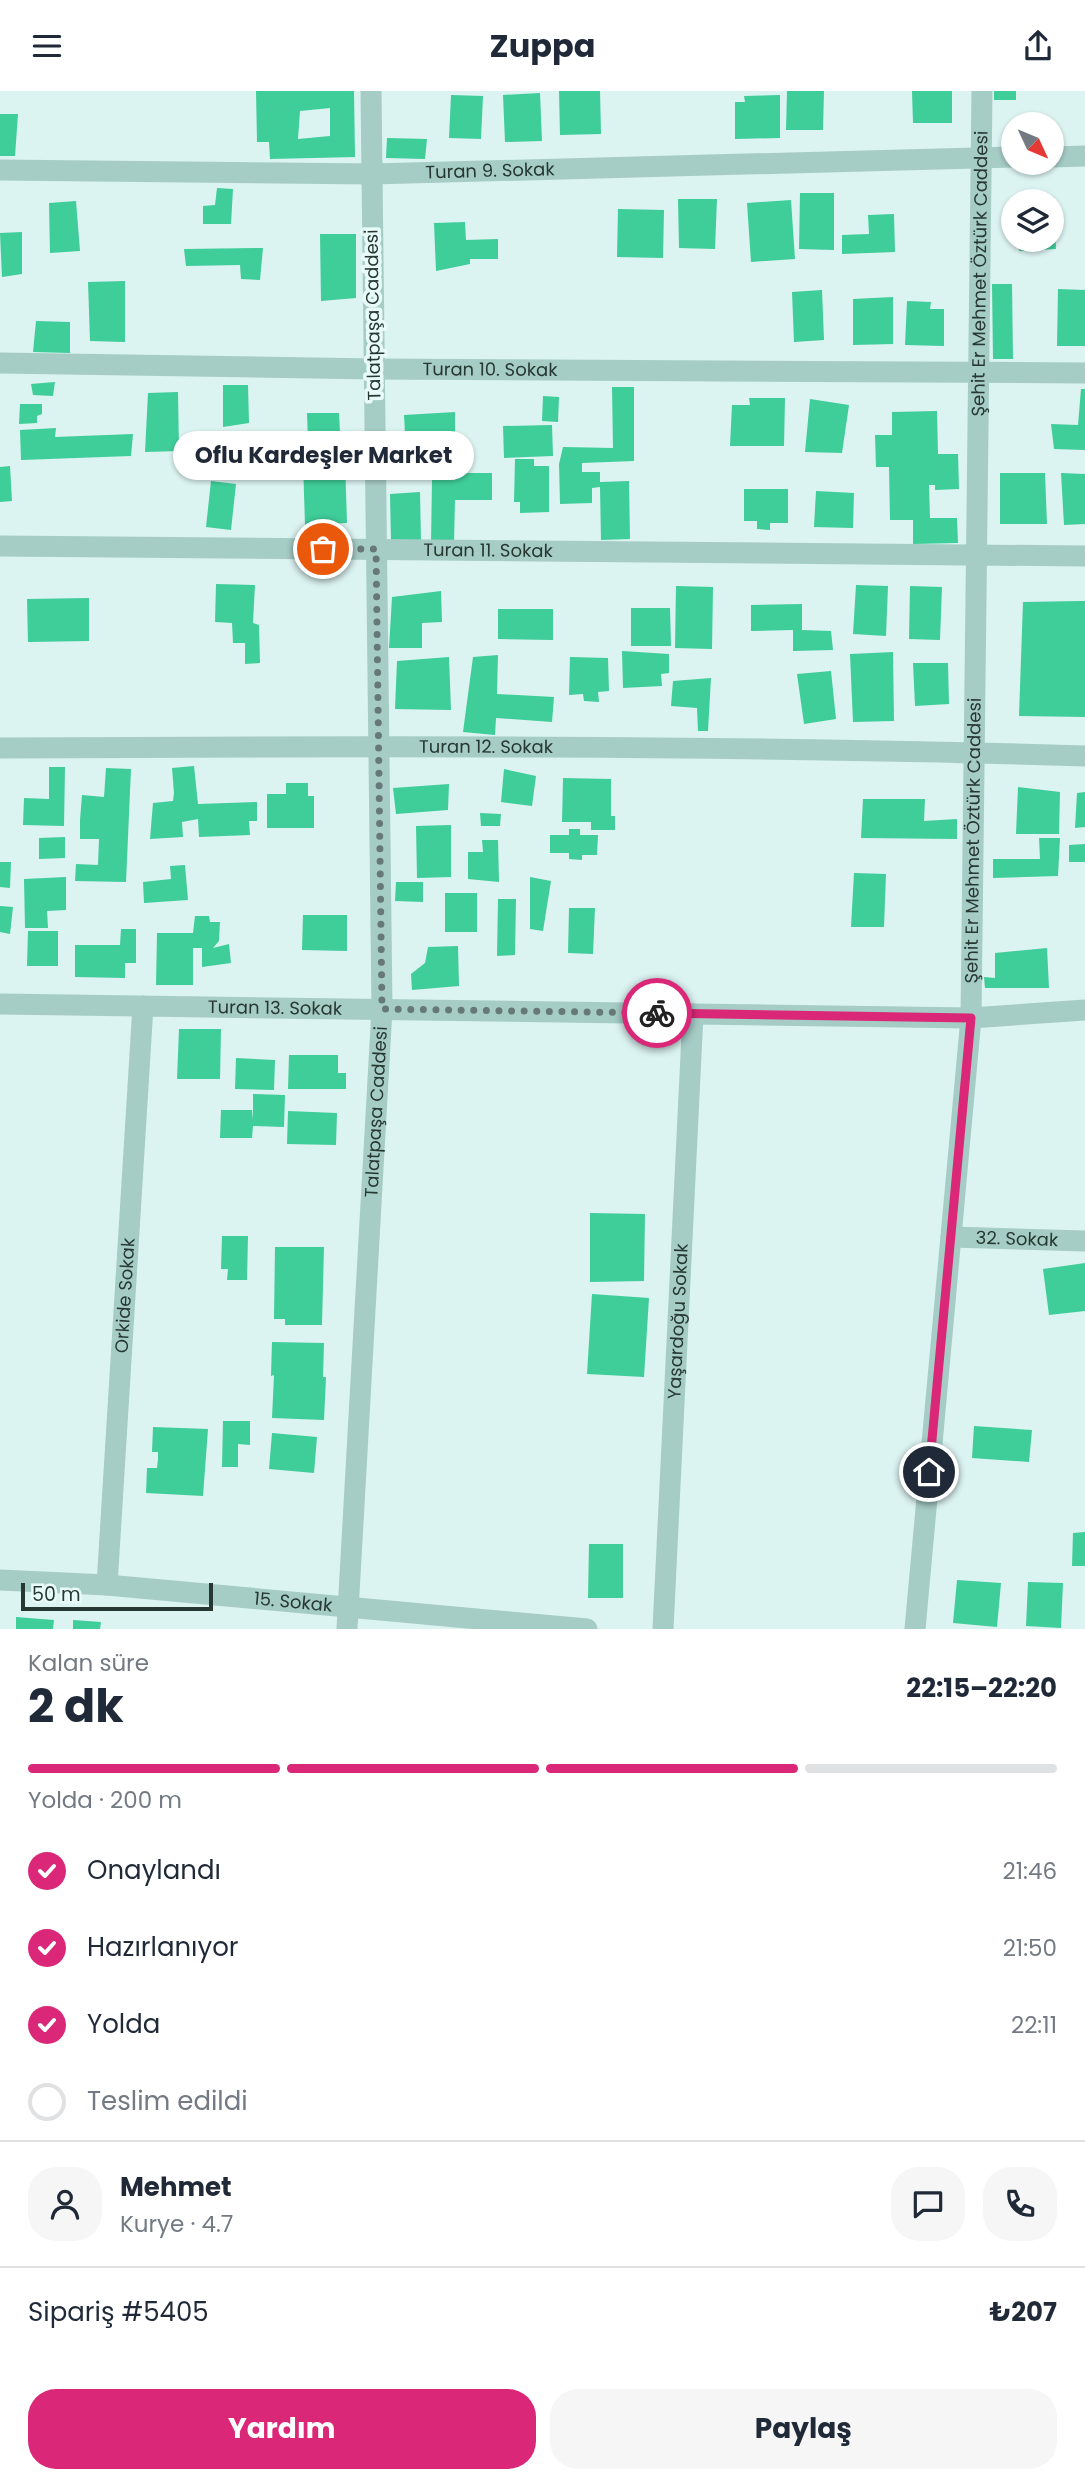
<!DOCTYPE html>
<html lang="tr">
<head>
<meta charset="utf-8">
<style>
  body { margin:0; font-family:Poppins,sans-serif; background:#f6f6f7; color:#1f2937; height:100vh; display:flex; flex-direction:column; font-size:26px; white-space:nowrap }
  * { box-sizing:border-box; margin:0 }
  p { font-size:23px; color:#747a83 }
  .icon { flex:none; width:38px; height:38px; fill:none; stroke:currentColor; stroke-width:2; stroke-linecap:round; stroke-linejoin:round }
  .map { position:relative; height:1538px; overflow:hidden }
  .side { display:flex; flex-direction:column; background:#fff; flex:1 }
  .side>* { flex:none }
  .needle { width:46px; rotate:134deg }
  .buttons { position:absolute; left:1001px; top:21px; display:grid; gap:14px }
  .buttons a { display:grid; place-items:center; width:63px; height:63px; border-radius:50%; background:#fff; box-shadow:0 2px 5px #0004; font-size:35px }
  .scale { position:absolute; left:21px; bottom:18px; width:192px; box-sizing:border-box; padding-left:7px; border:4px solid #273833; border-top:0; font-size:19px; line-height:24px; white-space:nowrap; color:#273833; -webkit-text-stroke:5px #e8fbf9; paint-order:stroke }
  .pin { position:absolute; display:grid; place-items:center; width:60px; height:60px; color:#fff; margin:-30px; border:4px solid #fff; border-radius:50%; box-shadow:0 2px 7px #0007 }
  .courier { position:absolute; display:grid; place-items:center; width:70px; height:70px; margin:-35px; border:5px solid #db2777; border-radius:50%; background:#fff; color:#222; box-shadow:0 2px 9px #0007 }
  .bubble { position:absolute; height:49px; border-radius:24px; background:#fff; box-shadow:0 2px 5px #0004; font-size:23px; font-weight:700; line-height:49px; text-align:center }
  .summary em { font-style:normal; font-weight:700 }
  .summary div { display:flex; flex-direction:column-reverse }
  .summary { display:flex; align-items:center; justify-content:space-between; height:119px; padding:0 28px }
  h1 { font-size:46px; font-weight:700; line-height:52px }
  .bar { display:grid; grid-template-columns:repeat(4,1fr); gap:10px 7px; align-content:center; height:84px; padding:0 28px }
  .bar i { height:9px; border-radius:5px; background:#e0e1e3 }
  .bar .current { background:#db2777 }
  .bar p { grid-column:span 4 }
  .line { display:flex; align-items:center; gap:18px; padding:0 28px; border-top:2px solid #e0e1e3 }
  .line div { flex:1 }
  .round { display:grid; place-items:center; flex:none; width:74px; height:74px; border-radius:28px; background:#f6f6f7 }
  ol { padding:0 28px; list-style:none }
  li { display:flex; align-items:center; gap:21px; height:77px }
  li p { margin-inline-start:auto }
  li .icon { padding:7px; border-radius:50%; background:#db2777; color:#fff; stroke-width:4 }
  li:last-child { color:#747a83 }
  li i { width:38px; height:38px; border:4px solid #e0e1e3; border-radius:50% }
  .cta { display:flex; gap:14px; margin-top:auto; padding:14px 28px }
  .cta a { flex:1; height:80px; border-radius:28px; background:#db2777; color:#fff; font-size:28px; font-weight:700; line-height:80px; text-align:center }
  .cta a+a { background:#f6f6f7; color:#1f2937 }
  header { display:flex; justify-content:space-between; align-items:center; height:91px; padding:0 28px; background:#fff; font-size:32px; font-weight:700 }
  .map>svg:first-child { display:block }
  .building { fill:#3fcd99; fill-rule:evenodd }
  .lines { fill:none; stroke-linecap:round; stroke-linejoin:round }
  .minor { stroke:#a6ccc6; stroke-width:21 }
  .done { stroke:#667976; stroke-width:7; stroke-dasharray:0 12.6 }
  .route { stroke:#db2777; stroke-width:9 }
  .labels { text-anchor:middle; stroke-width:7; stroke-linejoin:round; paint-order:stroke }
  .street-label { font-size:18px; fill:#273833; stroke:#e8fbf9 }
</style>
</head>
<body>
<header><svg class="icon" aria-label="menu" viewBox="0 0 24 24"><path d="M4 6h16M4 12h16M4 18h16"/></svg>Zuppa<svg class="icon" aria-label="share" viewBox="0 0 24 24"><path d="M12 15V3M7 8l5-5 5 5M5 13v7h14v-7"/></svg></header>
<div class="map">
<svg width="1085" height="1538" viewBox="0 0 1085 1538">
  <rect width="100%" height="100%" fill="#dbf3f1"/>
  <path class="building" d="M256 0H354L355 66 270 68 269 51H257ZM330 17V45L298 48 300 20Z
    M559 0H600L601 43 560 44Z
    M787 0H824L823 39H786Z
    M912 0H952V32H913Z
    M994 0H1016V9H994Z
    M540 2 542 50 505 51 503 4Z
    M451 4 483 5 481 48 449 47Z
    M780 4V47L735 48V11H745L744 5Z
    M0 23H18L15 65H0Z
    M387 47 427 48 425 68 386 67Z
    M217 97 233 98 231 133H203V115L215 114Z
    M800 102H834V159L799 158Z
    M1054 106V110H1010V108Z
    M678 108H717L715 158 679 157Z
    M791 109 795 168 751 171 747 112Z
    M76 110 80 160 50 162 49 112Z
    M1052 111H1054L1056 158 1019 160 1018 149H1052Z
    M618 118 664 119 663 167 617 166Z
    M894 123 895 161 842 163V144L869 143 868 124Z
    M465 131 466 149 498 148V168H470V173L436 180 434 132Z
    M22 141V183L2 186 0 142Z
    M320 143H356V207L321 210Z
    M263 157 260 189 241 188 240 174 186 175 184 158Z
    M125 190V251L90 250 88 191Z
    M992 193H1012L1013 268H993Z
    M1058 198 1085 199V255H1057Z
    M822 199 824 249 794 251 792 201Z
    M893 206V253L853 254V208Z
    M907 210 931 211 930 218H944V255L905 254Z
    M36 230 70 231V262L33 261Z
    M55 291 53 305 33 304 31 293Z
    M223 294H248L249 332 223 336Z
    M612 296H634V370L582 372V381H600V391L629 390 630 448 601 449 600 396 592 397V412L560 413 559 373 563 356 613 357Z
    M1081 298H1085V359L1054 358 1051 333 1078 334Z
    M178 301 179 360 145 361 148 302Z
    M543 305 559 306 558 331 542 330Z
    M749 307H785L784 355H730L732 314H750Z
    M810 308 849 314 842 362 805 361Z
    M20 313H42V323L37 325V332L19 333Z
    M937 320 938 363H958L959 398 935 399V394H929L930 427H957L958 452 913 453V429H890L889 376H876L875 344H892V321Z
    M455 321V382H492V409H455L454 452H431L432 389H455V382L407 381 404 324Z
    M307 322H339L340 341H324L323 353 308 352Z
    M552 334 553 365 504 367 503 335Z
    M56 337 55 346 133 343 131 365 21 369 20 339Z
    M515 368H534V375H549V421L520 422V411H514Z
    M345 370 347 432 305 434 303 371Z
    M10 375 12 410 0 411V376Z
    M1000 382H1045L1047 433H1000Z
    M1061 382 1085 383V433L1064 434Z
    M211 390 236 393 231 439 206 436Z
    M744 398H788V432H770V439L757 438V430H744Z
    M816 400 854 402 853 437 814 436Z
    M420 401 421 450H391L390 403Z
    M216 493 255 494 253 532 259 534 260 572 245 573V552H233L232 532 215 531Z
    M856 494 888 495 886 545 853 543Z
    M676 495 713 496 712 558 675 557Z
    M910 495 942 496 940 549 909 548Z
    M441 500 442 531 422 532V557H389L392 506Z
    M89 507V550L28 551 27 508Z
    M1080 510H1085V626L1019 625 1023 511Z
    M802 513V539L831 540 833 559 793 560V539L751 540V514Z
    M631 517H670L671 555H631Z
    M498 518H553V549L498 548Z
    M622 560 669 563V582L661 583 662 595 623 597Z
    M893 561 894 630 853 631 850 563Z
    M498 564 497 603 554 606 552 631 496 627 495 644 463 641 473 566Z
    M449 566 451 619 395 618 397 570Z
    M570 566 608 567 609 600 598 601 599 611 584 610 583 603 569 604Z
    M913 572H948L949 613 915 615Z
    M831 580 836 628 804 633 797 583Z
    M711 587 708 640H698L697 617 671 615 673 590Z
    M194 675 198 713 257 711V730H249L250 744 199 746 198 728 182 731 183 746 150 748 153 712 173 710 174 702 172 677Z
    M49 676H65L64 735 23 734 24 707 49 708Z
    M106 677 131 678 126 791 75 790 76 773 98 774 99 748H80V729L82 704 104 706Z
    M504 678 536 685 532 715 501 711Z
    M563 687 611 688V725H615V739H591V731H562Z
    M286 692H308V705H314V737H267V703H286Z
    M449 693 448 719 396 723 393 697Z
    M1018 696 1060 701 1059 743H1016Z
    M1085 701V736L1075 737 1077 702Z
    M863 708H925L924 730 957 728V748L861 747Z
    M480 722 501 723 500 735H481Z
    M451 734V786L417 787 416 735Z
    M569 738H580V744H598L597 764H582V769L569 768V762H550V744H569Z
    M65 746V767L39 768V747Z
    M1039 747H1060L1058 785 993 787V768H1040Z
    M482 749H498L499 791 468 788V761H483Z
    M1085 753V771H1069V754Z
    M0 771H11L10 797 0 796Z
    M185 774 188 809 144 812 143 791 171 788 170 775Z
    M854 782 886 783 884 836H851Z
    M66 786V819L47 820 48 837H25L24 788Z
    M530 786 551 790 543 840 530 838Z
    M396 791H423V811L395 810Z
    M445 802H477V841H445Z
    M498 808H516L515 864 497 865Z
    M0 815 13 816 10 843 0 841Z
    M569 817H595L593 863 568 862Z
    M303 824H347V860L302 859Z
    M195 825H209L210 831H220L219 850 213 857 229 853 231 872 202 876V857H193V894H156L157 842H193Z
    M121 838H136V872H125V887L75 886V854H120Z
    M28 840H58V875H27Z
    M458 855 459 895 412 899 411 883 425 872 428 856Z
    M1047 857 1049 897H985L984 886 995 887V862Z
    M179 938H221L220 988H177Z
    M289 964H338V982H346V998H288Z
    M236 967 275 969 274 999 235 998Z
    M253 1003 285 1004 284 1036 253 1035 252 1047H220L221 1019H252L253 1029Z
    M288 1020 337 1022 336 1054 287 1053Z
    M590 1122 645 1123 644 1190 590 1191Z
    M222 1145H248L247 1189H227L228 1178H221Z
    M275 1156H324L322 1234H285V1228H274Z
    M1085 1172V1220L1049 1224 1043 1178Z
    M592 1203 649 1207 644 1286 587 1283Z
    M272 1251 324 1252 323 1286H326L324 1329 272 1327 274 1284 271 1285Z
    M223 1330H250V1354L238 1353V1376H222Z
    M974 1335 1032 1339 1029 1371 972 1367Z
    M153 1336 208 1338 203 1405 146 1402 147 1377H157L158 1368V1361H152Z
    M272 1342 317 1346 314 1382 269 1378Z
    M1085 1441V1475H1072L1073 1442Z
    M589 1453H623V1507H588Z
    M957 1489 1001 1492 997 1536 953 1532Z
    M1028 1491 1063 1492 1061 1537 1026 1535Z
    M16 1526 54 1529 53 1538H16Z
    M73 1529 101 1531 100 1538H73Z"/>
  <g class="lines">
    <g class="minor">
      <path d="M1052 66 1085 65"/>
      <path id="s1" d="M0 79 372 83 1013 66"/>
      <path id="s2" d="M0 272 374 278 1085 282"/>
      <path id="s3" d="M0 455 1085 465"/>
      <path id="s4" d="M0 657C362 655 724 654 1085 665"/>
      <path id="s5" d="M0 913 971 927 1085 919"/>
      <path id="s6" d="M951 1146 1085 1150"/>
      <path id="s7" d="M0 1489 107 1494 587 1538"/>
      <path id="s8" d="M107 1494 143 915"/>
      <path id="s9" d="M347 1538 382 918 371 0"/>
      <path id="s10" d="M663 1538 693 923"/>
      <path id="s11" d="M915 1538 971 927 982 0"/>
    </g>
  </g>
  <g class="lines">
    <path class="done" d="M323 458H376L382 918 657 922"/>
    <path class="route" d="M657 922 971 927 929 1381"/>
  </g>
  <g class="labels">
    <g class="street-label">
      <text dy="6" stroke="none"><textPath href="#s1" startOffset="490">Turan 9. Sokak</textPath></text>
      <text dy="6" stroke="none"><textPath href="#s11" startOffset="1358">Şehit Er Mehmet Öztürk Caddesi</textPath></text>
      <text transform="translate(373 224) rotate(-91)" y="6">Talatpaşa Caddesi</text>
      <text dy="6" stroke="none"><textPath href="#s2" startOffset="490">Turan 10. Sokak</textPath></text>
      <text dy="6" stroke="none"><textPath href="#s3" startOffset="488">Turan 11. Sokak</textPath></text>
      <text dy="6" stroke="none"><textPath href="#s4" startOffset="486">Turan 12. Sokak</textPath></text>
      <text dy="6" stroke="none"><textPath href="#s11" startOffset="791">Şehit Er Mehmet Öztürk Caddesi</textPath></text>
      <text dy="6" stroke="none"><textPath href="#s5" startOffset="275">Turan 13. Sokak</textPath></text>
      <text dy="6" stroke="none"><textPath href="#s9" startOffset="518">Talatpaşa Caddesi</textPath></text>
      <text dy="6" stroke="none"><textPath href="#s6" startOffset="66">32. Sokak</textPath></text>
      <text dy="6" stroke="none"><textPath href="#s8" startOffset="290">Orkide Sokak</textPath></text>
      <text dy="6" stroke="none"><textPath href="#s10" startOffset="308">Yaşardoğu Sokak</textPath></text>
      <text dy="6" stroke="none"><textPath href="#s7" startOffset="294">15. Sokak</textPath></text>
    </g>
  </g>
</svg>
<div class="buttons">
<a><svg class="needle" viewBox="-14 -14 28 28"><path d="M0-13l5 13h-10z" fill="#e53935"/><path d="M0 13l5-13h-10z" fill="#747a83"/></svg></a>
<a><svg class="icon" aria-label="layers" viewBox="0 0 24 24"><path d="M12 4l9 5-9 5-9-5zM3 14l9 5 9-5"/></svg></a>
</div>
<div class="scale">50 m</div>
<div class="pin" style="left:323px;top:458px;background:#ea580c"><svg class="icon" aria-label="bag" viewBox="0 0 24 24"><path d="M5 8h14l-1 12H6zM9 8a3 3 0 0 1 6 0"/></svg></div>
<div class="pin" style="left:929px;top:1381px;background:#1f2937"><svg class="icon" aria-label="home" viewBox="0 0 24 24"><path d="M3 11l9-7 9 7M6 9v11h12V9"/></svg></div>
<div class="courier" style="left:657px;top:922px"><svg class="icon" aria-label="bike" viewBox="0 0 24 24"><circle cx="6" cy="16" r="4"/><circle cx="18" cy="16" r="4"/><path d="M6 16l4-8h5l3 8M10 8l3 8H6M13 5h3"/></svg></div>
<div class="bubble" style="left:173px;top:340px;width:301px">Oflu Kardeşler Market</div>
</div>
<section class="side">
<div class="summary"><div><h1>2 dk</h1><p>Kalan süre</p></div><em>22:15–22:20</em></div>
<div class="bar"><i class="current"></i><i class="current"></i><i class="current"></i><i></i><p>Yolda · 200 m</p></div>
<ol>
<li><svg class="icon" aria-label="check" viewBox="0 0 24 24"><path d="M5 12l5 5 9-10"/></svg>Onaylandı<p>21:46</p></li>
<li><svg class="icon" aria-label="check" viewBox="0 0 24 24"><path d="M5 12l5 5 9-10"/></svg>Hazırlanıyor<p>21:50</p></li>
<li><svg class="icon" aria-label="check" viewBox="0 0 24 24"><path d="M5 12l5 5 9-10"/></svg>Yolda<p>22:11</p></li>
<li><i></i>Teslim edildi</li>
</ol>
<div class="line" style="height:126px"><a class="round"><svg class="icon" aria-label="person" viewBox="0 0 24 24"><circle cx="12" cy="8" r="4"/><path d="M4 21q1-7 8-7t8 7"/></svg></a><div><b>Mehmet</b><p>Kurye · 4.7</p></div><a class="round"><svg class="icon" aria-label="chat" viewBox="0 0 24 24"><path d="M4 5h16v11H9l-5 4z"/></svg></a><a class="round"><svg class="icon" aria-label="phone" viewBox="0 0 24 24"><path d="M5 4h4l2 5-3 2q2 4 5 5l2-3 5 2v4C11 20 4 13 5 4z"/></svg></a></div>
<div class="line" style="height:91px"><div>Sipariş #5405</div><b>₺207</b></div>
<div class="cta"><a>Yardım</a><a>Paylaş</a></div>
</section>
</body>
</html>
